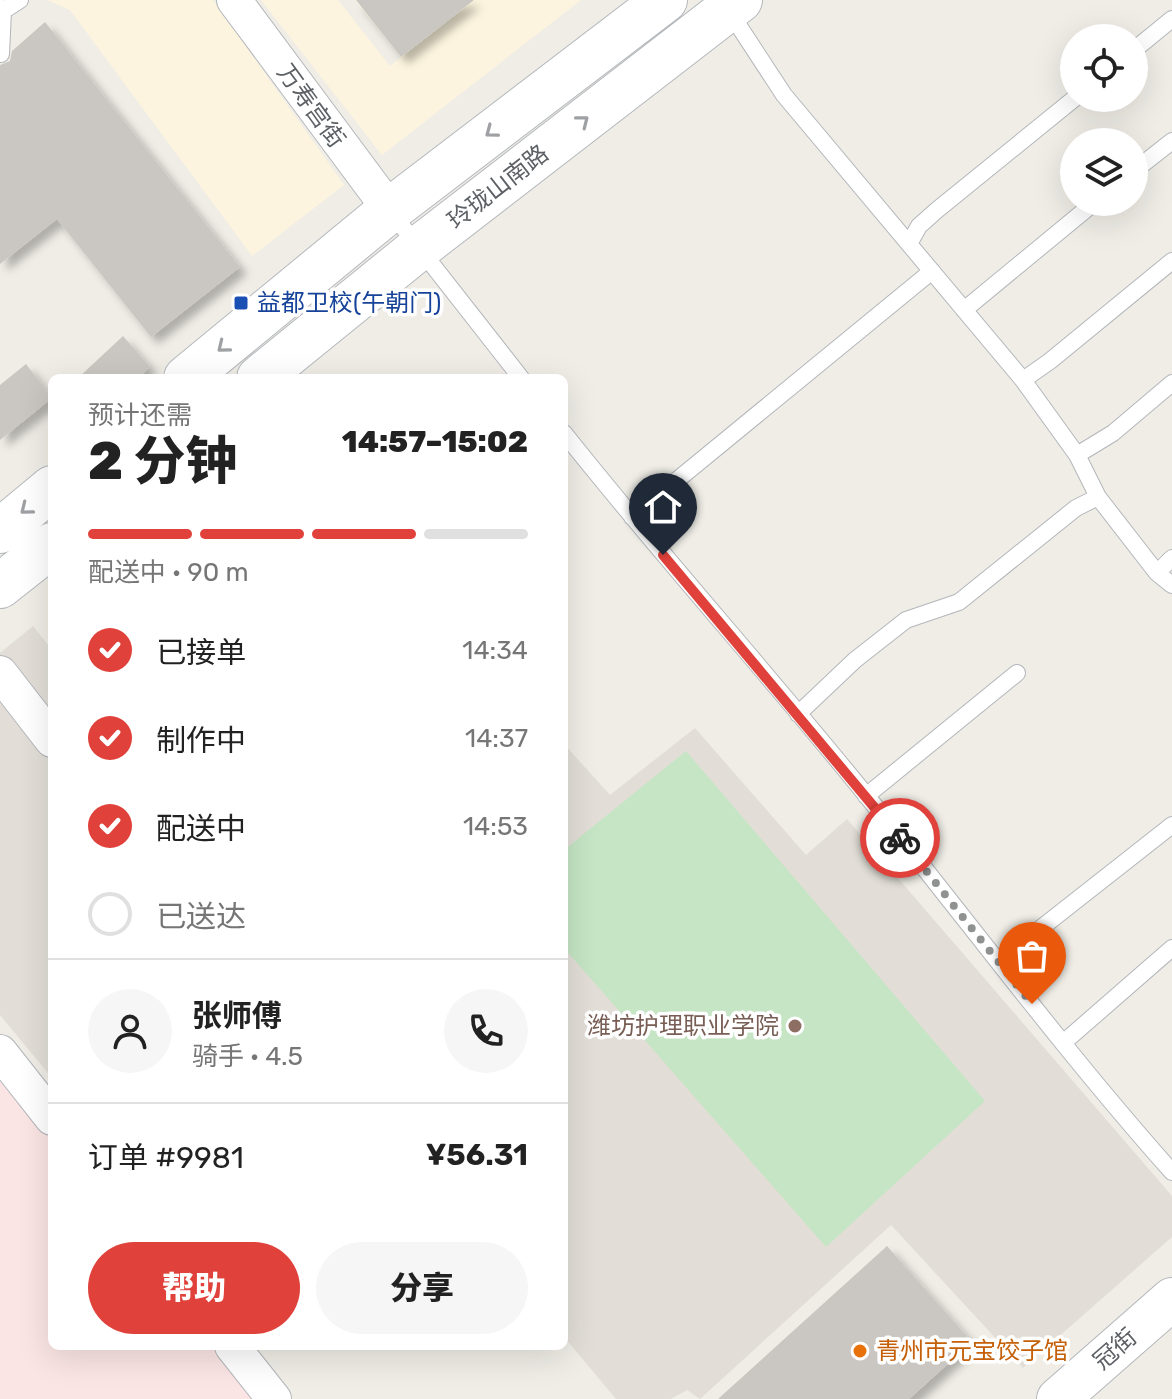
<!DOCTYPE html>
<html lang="zh">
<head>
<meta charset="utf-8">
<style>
  body { margin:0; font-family:Rubik,"Noto Sans SC",sans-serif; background:#f6f6f6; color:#222; height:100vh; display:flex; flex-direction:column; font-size:30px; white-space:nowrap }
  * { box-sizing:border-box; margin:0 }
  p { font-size:26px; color:#767676 }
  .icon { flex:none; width:44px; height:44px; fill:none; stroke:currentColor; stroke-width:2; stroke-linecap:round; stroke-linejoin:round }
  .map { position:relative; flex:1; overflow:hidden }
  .panel { position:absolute; left:48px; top:374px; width:520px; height:976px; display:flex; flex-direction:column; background:#fff; border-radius:12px; box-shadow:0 8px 32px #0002 }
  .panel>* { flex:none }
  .fabs { position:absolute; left:1060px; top:24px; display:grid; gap:16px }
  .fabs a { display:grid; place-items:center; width:88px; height:88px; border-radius:50%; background:#fff; box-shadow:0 8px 32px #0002; font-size:40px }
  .pin { position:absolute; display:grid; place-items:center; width:68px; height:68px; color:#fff; margin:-82px -34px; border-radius:50% 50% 50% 0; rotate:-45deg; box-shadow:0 0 8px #0007 }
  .pin .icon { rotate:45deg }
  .courier { position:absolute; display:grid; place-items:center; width:80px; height:80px; margin:-40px; border:6px solid #e0413a; border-radius:50%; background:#fff; color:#222; box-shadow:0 2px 10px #0007 }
  .summary em { font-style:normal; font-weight:800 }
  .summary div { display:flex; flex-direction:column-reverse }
  .summary { display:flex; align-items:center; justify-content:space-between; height:136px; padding:0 40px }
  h1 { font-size:52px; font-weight:800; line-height:60px }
  .bar { display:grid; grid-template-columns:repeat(4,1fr); gap:12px 8px; align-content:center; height:96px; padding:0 40px }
  .bar i { height:10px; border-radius:6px; background:#e0e0e0 }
  .bar .on { background:#e0413a }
  .bar p { grid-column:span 4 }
  .line { display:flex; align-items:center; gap:20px; padding:0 40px; border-top:2px solid #e0e0e0 }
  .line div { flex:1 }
  .round { display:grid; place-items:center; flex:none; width:84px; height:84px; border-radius:42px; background:#f6f6f6 }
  ol { padding:0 40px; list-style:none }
  li { display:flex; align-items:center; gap:24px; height:88px }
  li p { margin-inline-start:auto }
  li .icon { padding:8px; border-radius:50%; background:#e0413a; color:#fff; stroke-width:4 }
  li:last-child { color:#767676 }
  li i { width:44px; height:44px; border:4px solid #e0e0e0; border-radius:50% }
  .cta { display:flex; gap:16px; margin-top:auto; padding:16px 40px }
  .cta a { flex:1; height:92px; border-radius:48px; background:#e0413a; color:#fff; font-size:32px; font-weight:800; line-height:92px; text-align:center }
  .cta a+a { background:#f6f6f6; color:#222 }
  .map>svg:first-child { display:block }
  .commercial { fill:#fcf4de }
  .education { fill:#e2ded7 }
  .medical { fill:#fae5e4 }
  .green { fill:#c5e5c4 }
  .building { fill:#cac7c2; filter:url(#shadow) }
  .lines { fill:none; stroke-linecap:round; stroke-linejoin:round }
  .service-casing { stroke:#b3b6ba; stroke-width:18 }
  .minor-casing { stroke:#b3b6ba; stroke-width:36 }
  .tertiary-casing { stroke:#b3b6ba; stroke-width:44 }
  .secondary-casing { stroke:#b4b8bc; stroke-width:46 }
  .service { stroke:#fff; stroke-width:16 }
  .minor { stroke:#fff; stroke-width:34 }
  .tertiary { stroke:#fff; stroke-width:42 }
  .secondary { stroke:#fff; stroke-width:44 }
  .oneway { stroke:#9ea0a3 }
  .done { stroke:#909292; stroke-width:8; stroke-dasharray:0 14.4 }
  .route { stroke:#e0413a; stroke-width:10 }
  .transit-dot { fill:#1a4fb4; stroke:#fff; stroke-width:3 }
  .education-dot { fill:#8d6e63; stroke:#fff; stroke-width:3 }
  .food-dot { fill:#e8710a; stroke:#fff; stroke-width:3 }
  .labels { text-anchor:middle; stroke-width:7; stroke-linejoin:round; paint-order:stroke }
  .street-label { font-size:24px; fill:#5d6165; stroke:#fff }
  .transit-label { font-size:24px; fill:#164399; stroke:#fff; text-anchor:start }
  .education-label { font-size:24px; fill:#785e54; stroke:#fff; text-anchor:end }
  .food-label { font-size:24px; fill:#c56008; stroke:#fff; text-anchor:start }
</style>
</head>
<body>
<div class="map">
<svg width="1172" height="1399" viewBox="0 0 1172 1399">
  <defs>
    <filter id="shadow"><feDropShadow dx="7" dy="7" stdDeviation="4" flood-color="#0004"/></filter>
  </defs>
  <rect width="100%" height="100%" fill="#efede6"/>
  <path class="commercial" d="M47 0H213L344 185 252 256 70 10Z
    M261 0H338L390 66 401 57 355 0H581L382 155Z"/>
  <path class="education" d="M33 626 52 650V1078L0 1015V653Z
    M695 728 806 855 847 819 1172 1196V1237L1023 1368 891 1225 700 1399 687 1390 671 1399H616L564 1337V744L610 795Z"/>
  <path class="medical" d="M0 1066 52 1133V1346H218L259 1399H0Z"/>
  <path class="green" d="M686 751 985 1101 826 1247 564 948V850Z"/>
  <path class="building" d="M356 0H474L401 57Z
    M45 22 240 267 151 337 57 219 0 264V65L10 61 12 51Z
    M123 336 150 367 138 378H78Z
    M26 364 52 398 0 440V385Z
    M887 1246 972 1342 909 1399H718Z"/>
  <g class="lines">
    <g class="service-casing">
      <path id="service" d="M0 7 3 11 1 54
        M3 11 20 0
        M729 11 784 95 1023 380 1077 455 1098 497 1157 573 1172 585
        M1134 50 1172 19
        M1134 171 1172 141
        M391 212 521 378
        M910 242 919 226 937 210 1075 98
        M964 310 1095 202
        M1023 380 1050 361 1172 261
        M564 433C664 559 773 679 874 805 973 928 1067 1054 1172 1172
        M1077 455 1113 433 1172 383
        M632 517 932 271
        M1157 573 1172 558
        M798 714 855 660 906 620 959 602 1076 508 1098 497
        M866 796 1017 673
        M1001 965 1022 943 1172 825
        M1063 1043 1172 948"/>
    </g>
    <g class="minor-casing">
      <path id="minor" d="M234 0 390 210
        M0 673 52 740
        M0 1052 52 1118
        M232 1346 274 1399"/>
    </g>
    <g class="tertiary-casing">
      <path id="tertiary" d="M1058 1399 1172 1299"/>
    </g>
    <g class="secondary-casing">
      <path id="secondary" d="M186 378 390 210 665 0
        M259 378 419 248 740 0
        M0 531 52 488
        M0 586 52 545"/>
    </g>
    <use href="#service" class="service"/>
    <use href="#minor" class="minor"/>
    <use href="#tertiary" class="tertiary"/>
    <use href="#secondary" class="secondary"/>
  </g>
  <defs><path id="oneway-chevron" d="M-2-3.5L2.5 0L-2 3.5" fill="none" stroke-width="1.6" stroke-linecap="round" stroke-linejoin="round" transform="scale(2)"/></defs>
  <g class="oneway">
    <use href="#oneway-chevron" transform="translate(583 121) rotate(-38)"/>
    <use href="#oneway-chevron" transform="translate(491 132) rotate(143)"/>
    <use href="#oneway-chevron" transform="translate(223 347) rotate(141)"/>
    <use href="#oneway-chevron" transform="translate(26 509) rotate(141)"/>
  </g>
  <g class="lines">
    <path class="done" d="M900 838 1032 1004"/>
    <path class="route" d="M663 555 900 838"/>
  </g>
  <rect class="transit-dot" x="233" y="295" width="16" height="16" rx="4"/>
  <circle class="education-dot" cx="795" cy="1026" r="8"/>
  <circle class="food-dot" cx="860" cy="1351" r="8"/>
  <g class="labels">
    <g class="street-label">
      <text transform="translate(311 106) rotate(54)" y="8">万寿宫街</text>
      <text transform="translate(498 187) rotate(-38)" y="8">玲珑山南路</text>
      <text transform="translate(1115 1349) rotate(-41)" y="8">冠街</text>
    </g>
    <g class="transit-label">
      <text x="257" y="311">益都卫校(午朝门)</text>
    </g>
    <g class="education-label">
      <text x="779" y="1034">潍坊护理职业学院</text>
    </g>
    <g class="food-label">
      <text x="876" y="1359">青州市元宝饺子馆</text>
    </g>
  </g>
</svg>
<div class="fabs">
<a><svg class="icon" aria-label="locate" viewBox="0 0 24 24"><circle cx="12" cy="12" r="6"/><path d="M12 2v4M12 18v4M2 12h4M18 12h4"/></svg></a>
<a><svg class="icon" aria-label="layers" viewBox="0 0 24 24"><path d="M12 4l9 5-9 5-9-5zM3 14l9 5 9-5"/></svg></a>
</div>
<div class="pin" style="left:1032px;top:1004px;background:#ea580c"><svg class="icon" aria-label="bag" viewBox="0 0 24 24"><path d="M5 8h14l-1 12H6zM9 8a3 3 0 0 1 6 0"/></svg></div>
<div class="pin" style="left:663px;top:555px;background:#1f2937"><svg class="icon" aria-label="home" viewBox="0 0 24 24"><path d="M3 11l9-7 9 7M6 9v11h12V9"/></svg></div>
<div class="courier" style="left:900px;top:838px"><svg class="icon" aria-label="bike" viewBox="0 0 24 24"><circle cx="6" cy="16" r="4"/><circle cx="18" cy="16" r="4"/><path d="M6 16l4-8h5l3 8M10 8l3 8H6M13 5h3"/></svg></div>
<section class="panel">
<div class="summary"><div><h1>2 分钟</h1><p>预计还需</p></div><em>14:57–15:02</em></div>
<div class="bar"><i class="on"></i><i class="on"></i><i class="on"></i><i></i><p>配送中 · 90 m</p></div>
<ol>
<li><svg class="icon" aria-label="check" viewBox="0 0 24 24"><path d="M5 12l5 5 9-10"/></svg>已接单<p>14:34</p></li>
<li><svg class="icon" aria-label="check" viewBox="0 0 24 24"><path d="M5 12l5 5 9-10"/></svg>制作中<p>14:37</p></li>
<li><svg class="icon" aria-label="check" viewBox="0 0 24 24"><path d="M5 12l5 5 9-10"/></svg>配送中<p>14:53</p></li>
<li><i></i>已送达</li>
</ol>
<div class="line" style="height:144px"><a class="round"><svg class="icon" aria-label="person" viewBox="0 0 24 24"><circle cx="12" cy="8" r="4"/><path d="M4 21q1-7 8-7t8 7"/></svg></a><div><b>张师傅</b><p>骑手 · 4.5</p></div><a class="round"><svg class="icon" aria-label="phone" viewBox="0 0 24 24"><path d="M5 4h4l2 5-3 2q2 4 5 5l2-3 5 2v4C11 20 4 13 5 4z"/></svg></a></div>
<div class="line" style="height:104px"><div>订单 #9981</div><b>¥56.31</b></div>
<div class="cta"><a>帮助</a><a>分享</a></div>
</section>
</div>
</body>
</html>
